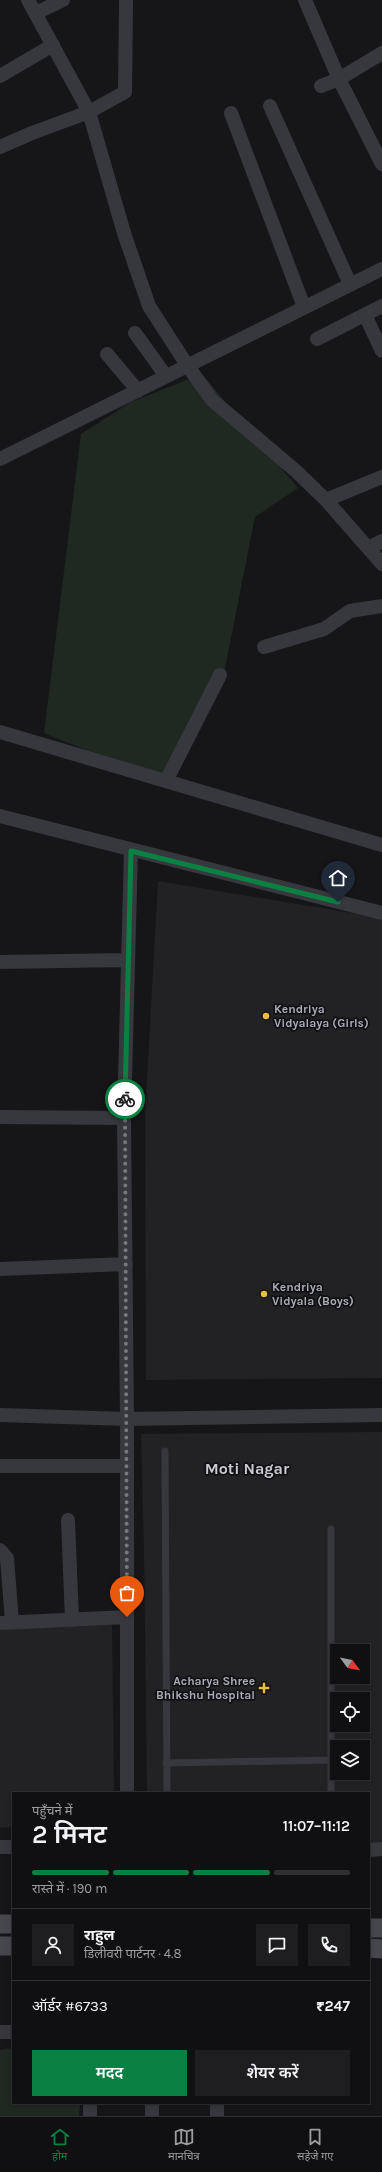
<!DOCTYPE html>
<html lang="hi">
<head>
<meta charset="utf-8">
<style>
  body { margin:0; font-family:Karla,"Noto Sans Devanagari",sans-serif; background:#1e1e20; color:#f1f3f6; height:100vh; display:flex; flex-direction:column; font-size:15px; white-space:nowrap }
  * { box-sizing:border-box; margin:0 }
  p { font-size:13px; color:#9c9d9f }
  .icon { flex:none; width:22px; height:22px; fill:none; stroke:currentColor; stroke-width:2; stroke-linecap:round; stroke-linejoin:round }
  .map { position:relative; flex:1; overflow:hidden }
  .details { position:absolute; left:12px; top:1792px; width:358px; height:312px; display:flex; flex-direction:column; background:#101012; border-radius:0px; box-shadow:0 2px 6px #0003,0 0 0 1px #303032 }
  .details>* { flex:none }
  .needle { width:26px; rotate:122deg }
  .buttons { position:absolute; left:330px; top:1644px; display:grid; gap:8px }
  .buttons a { display:grid; place-items:center; width:40px; height:40px; border-radius:0px; background:#101012; box-shadow:0 2px 6px #0003,0 0 0 1px #303032; font-size:20px }
  .pin { position:absolute; display:grid; place-items:center; width:34px; height:34px; color:#fff; margin:-41px -17px; border-radius:50% 50% 50% 0; rotate:-45deg; box-shadow:0 0 4px #0007 }
  .pin .icon { rotate:45deg }
  .courier { position:absolute; display:grid; place-items:center; width:40px; height:40px; margin:-20px; border:3px solid #0b8043; border-radius:50%; background:#fff; color:#222; box-shadow:0 1px 5px #0007 }
  .summary em { font-style:normal; font-weight:600 }
  .summary div { display:flex; flex-direction:column-reverse }
  .summary { display:flex; align-items:center; justify-content:space-between; height:68px; padding:0 20px }
  h1 { font-size:26px; font-weight:600; line-height:30px }
  .bar { display:grid; grid-template-columns:repeat(4,1fr); gap:6px 4px; align-content:center; height:48px; padding:0 20px }
  .bar i { height:5px; border-radius:3px; background:#303032 }
  .bar .selected { background:#0b8043 }
  .bar p { grid-column:span 4 }
  .line { display:flex; align-items:center; gap:10px; padding:0 20px; border-top:1px solid #303032 }
  .line div { flex:1 }
  .round { display:grid; place-items:center; flex:none; width:42px; height:42px; border-radius:0px; background:#1e1e20 }
  .cta { display:flex; gap:8px; margin-top:auto; padding:8px 20px }
  .cta a { flex:1; height:46px; border-radius:0px; background:#0b8043; color:#fff; font-size:16px; font-weight:600; line-height:46px; text-align:center }
  .cta a+a { background:#1e1e20; color:#f1f3f6 }
  .dock { display:flex; justify-content:space-around; align-items:center; height:56px; border-top:1px solid #303032; background:#101012; font-size:11px; color:#9c9d9f }
  .dock a { display:grid; justify-items:center; gap:2px }
  .dock .selected { color:#0b8043 }
  .map>svg:first-child { display:block }
  .built { fill:#222225; fill-rule:evenodd }
  .green { fill:#202822 }
  .lines { fill:none; stroke-linecap:round; stroke-linejoin:round }
  .service { stroke:#37383d; stroke-width:7 }
  .minor { stroke:#37383d; stroke-width:14 }
  .secondary { stroke:#45474d; stroke-width:19 }
  .done { stroke:#76787f; stroke-width:4; stroke-dasharray:0 7.2 }
  .route { stroke:#0b8043; stroke-width:5 }
  .poi-dot { fill:#e8be3e; stroke:#111113; stroke-width:1.5 }
  .labels { text-anchor:middle; stroke-width:3.5; stroke-linejoin:round; paint-order:stroke }
  .poi-label { font-size:12px; font-weight:bold; fill:#a9acb7; stroke:#111113; text-anchor:start }
  .district-label { font-size:16px; font-weight:bold; fill:#cacbd3; stroke:#111113 }
</style>
</head>
<body>
<div class="map">
<svg width="382" height="2116" viewBox="0 0 382 2116">
  <rect width="100%" height="100%" fill="#161618"/>
  <path class="built" d="M158 881 382 918V1378L146 1380 145 1115Z
    M382 1432V1847L369 1846V1793H147L144 1551 141 1434ZM337 1651H363V1677H337ZM337 1699H363V1725H337ZM337 1747H363V1773H337Z
    M112 1624 114 1793H13V1827L0 1828V1626Z"/>
  <path class="green" d="M202 374 298 488 255 517 222 683 166 782 44 733 81 434 131 402Z
    M13 2048V2103H80L79 2116H0V2050Z"/>
  <g class="lines">
    <path class="service" d="M165 1451 167 1793
      M331 1529V1793
      M166 1763 330 1760"/>
    <path class="minor" d="M28 0 89 112 124 233 149 306 187 365 212 400 296 471 326 500 382 564
      M305 0 339 79 382 164
      M36 13 63 0
      M0 76 53 45
      M321 86 339 79 382 53
      M270 106 350 284
      M231 113 304 307
      M0 147 32 133 89 112 125 92 126 0
      M365 315 382 351
      M135 333 166 376
      M317 339 382 306
      M107 354 138 391
      M0 459 382 269
      M326 500 382 477
      M369 548 382 541
      M264 647 324 629 350 611 382 606
      M0 732 382 845
      M166 781 220 675
      M0 816 382 913
      M0 962 128 960
      M0 1117 124 1118
      M0 1269 126 1264
      M0 1415 127 1419 382 1415
      M0 1466H127
      M68 1520 72 1620
      M0 1550 7 1558 12 1622
      M0 1623 127 1617
      M127 1793V1419L124 1118 131 851
      M0 1847H13
      M369 1850 382 1849
      M0 2032H13
      M90 2103V2116
      M152 2116V2103
      M217 2116V2103"/>
    <path class="secondary" d="M0 1924H13
      M369 1928H382
      M0 1946H13
      M369 1948 382 1949"/>
  </g>
  <g class="lines">
    <path class="done" d="M125 1099 127 1617"/>
    <path class="route" d="M125 1099 131 851 338 902"/>
  </g>
  <g class="poi-dot">
    <circle cx="266" cy="1016" r="4"/>
    <circle cx="264" cy="1294" r="4"/>
    <path d="M262 1682h4v4h4v4h-4v4h-4v-4h-4v-4h4z"/>
  </g>
  <g class="labels">
    <g class="poi-label">
      <text x="274" y="1013">Kendriya<tspan x="274" dy="14">Vidyalaya (Girls)</tspan></text>
      <text x="272" y="1291">Kendriya<tspan x="272" dy="14">Vidyala (Boys)</tspan></text>
      <text x="255" y="1685" text-anchor="end">Acharya Shree<tspan x="255" dy="14">Bhikshu Hospital</tspan></text>
    </g>
    <g class="district-label">
      <text x="247" y="1474">Moti Nagar</text>
    </g>
  </g>
</svg>
<div class="buttons">
<a><svg class="needle" viewBox="-14 -14 28 28"><path d="M0-13l5 13h-10z" fill="#e53935"/><path d="M0 13l5-13h-10z" fill="#9c9d9f"/></svg></a>
<a><svg class="icon" aria-label="locate" viewBox="0 0 24 24"><circle cx="12" cy="12" r="6"/><path d="M12 2v4M12 18v4M2 12h4M18 12h4"/></svg></a>
<a><svg class="icon" aria-label="layers" viewBox="0 0 24 24"><path d="M12 4l9 5-9 5-9-5zM3 14l9 5 9-5"/></svg></a>
</div>
<div class="pin" style="left:127px;top:1617px;background:#ea580c"><svg class="icon" aria-label="bag" viewBox="0 0 24 24"><path d="M5 8h14l-1 12H6zM9 8a3 3 0 0 1 6 0"/></svg></div>
<div class="pin" style="left:338px;top:902px;background:#1f2937"><svg class="icon" aria-label="home" viewBox="0 0 24 24"><path d="M3 11l9-7 9 7M6 9v11h12V9"/></svg></div>
<div class="courier" style="left:125px;top:1099px"><svg class="icon" aria-label="bike" viewBox="0 0 24 24"><circle cx="6" cy="16" r="4"/><circle cx="18" cy="16" r="4"/><path d="M6 16l4-8h5l3 8M10 8l3 8H6M13 5h3"/></svg></div>
<section class="details">
<div class="summary"><div><h1>2 मिनट</h1><p>पहुँचने में</p></div><em>11:07–11:12</em></div>
<div class="bar"><i class="selected"></i><i class="selected"></i><i class="selected"></i><i></i><p>रास्ते में · 190 m</p></div>
<div class="line" style="height:72px"><a class="round"><svg class="icon" aria-label="person" viewBox="0 0 24 24"><circle cx="12" cy="8" r="4"/><path d="M4 21q1-7 8-7t8 7"/></svg></a><div><b>राहुल</b><p>डिलीवरी पार्टनर · 4.8</p></div><a class="round"><svg class="icon" aria-label="chat" viewBox="0 0 24 24"><path d="M4 5h16v11H9l-5 4z"/></svg></a><a class="round"><svg class="icon" aria-label="phone" viewBox="0 0 24 24"><path d="M5 4h4l2 5-3 2q2 4 5 5l2-3 5 2v4C11 20 4 13 5 4z"/></svg></a></div>
<div class="line" style="height:52px"><div>ऑर्डर #6733</div><b>₹247</b></div>
<div class="cta"><a>मदद</a><a>शेयर करें</a></div>
</section>
</div>
<nav class="dock">
<a class="selected"><svg class="icon" aria-label="home" viewBox="0 0 24 24"><path d="M3 11l9-7 9 7M6 9v11h12V9"/></svg>होम</a>
<a><svg class="icon" aria-label="map" viewBox="0 0 24 24"><path d="M3 6l6-2 6 2 6-2v14l-6 2-6-2-6 2zM9 4v14M15 6v14"/></svg>मानचित्र</a>
<a><svg class="icon" aria-label="saved" viewBox="0 0 24 24"><path d="M7 4h10v16l-5-4-5 4z"/></svg>सहेजे गए</a>
</nav>
</body>
</html>
